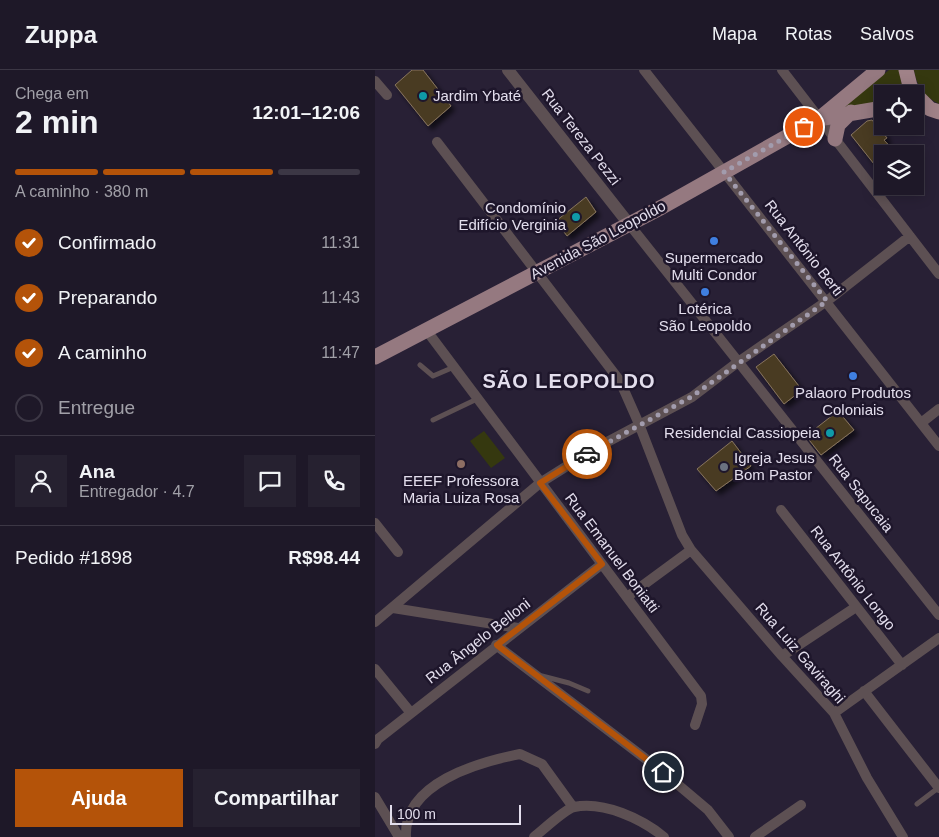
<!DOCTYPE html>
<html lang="pt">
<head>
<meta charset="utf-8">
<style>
  body { margin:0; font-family:Arial,sans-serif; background:#262130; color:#f1f3f6; height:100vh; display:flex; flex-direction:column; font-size:19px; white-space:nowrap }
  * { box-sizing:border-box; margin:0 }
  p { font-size:16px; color:#a1a0a8 }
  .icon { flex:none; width:28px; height:28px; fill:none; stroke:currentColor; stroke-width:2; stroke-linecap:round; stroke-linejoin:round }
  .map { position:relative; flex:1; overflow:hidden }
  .panel { display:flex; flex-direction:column; background:#1e1828; width:375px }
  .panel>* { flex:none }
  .fabs { position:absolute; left:499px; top:15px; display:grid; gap:10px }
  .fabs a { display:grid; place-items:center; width:50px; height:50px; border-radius:0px; background:#1e1828; box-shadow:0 2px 12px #0003,0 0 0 1px #3c3745; font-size:25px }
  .scale { position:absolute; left:15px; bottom:12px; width:131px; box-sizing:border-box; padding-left:5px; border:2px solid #e3deed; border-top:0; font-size:14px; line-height:18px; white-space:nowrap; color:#e3deed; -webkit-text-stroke:4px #1e162b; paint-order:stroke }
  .pin { position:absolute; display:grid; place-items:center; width:42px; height:42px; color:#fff; margin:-21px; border:2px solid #fff; border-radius:50%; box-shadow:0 1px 5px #0007 }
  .courier { position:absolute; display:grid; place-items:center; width:50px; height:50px; margin:-25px; border:4px solid #b45309; border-radius:50%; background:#fff; color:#222; box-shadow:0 1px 6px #0007 }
  .summary em { font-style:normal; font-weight:700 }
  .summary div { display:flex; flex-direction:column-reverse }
  .summary { display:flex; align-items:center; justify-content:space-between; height:85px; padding:0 15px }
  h1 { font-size:32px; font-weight:700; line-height:38px }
  .bar { display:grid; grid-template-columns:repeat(4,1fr); gap:8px 5px; align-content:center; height:60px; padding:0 15px }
  .bar i { height:6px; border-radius:4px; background:#3c3745 }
  .bar .current { background:#b45309 }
  .bar p { grid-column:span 4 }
  .line { display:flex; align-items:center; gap:12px; padding:0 15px; border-top:1px solid #3c3745 }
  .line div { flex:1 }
  .round { display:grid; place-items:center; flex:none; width:52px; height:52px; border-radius:0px; background:#262130 }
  ol { padding:0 15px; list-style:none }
  li { display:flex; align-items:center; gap:15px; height:55px }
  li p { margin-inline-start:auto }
  li .icon { padding:5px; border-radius:50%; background:#b45309; color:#fff; stroke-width:4 }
  li:last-child { color:#a1a0a8 }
  li i { width:28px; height:28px; border:2px solid #3c3745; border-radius:50% }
  .action { display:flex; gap:10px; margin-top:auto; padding:10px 15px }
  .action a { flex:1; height:58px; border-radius:0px; background:#b45309; color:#fff; font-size:20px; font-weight:700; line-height:58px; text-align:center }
  .action a+a { background:#262130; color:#f1f3f6 }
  header { display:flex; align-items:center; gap:30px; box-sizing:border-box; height:70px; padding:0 25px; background:#1e1828; border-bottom:1px solid #3c3745 }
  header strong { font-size:24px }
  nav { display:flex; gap:28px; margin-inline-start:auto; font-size:18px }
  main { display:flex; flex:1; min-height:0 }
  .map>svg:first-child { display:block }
  .green { fill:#35380f }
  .building { fill:#4a3a24; stroke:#87755d; filter:url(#shadow) }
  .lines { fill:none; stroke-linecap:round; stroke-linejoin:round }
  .service { stroke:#5d5053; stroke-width:5 }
  .minor { stroke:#5d5053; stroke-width:10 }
  .tertiary { stroke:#5d5053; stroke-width:12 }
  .primary { stroke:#957980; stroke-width:15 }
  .trunk { stroke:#a08288; stroke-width:15 }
  .done { stroke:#a29cad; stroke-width:5; stroke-dasharray:0 9 }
  .route { stroke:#b45309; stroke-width:6 }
  .culture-dot { fill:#0f9aa8; stroke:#1e162b; stroke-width:2 }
  .shop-dot { fill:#3f7fe0; stroke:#1e162b; stroke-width:2 }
  .education-dot { fill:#8d6e63; stroke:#1e162b; stroke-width:2 }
  .worship-dot { fill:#6b7280; stroke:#1e162b; stroke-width:2 }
  .labels { text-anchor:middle; stroke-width:5; stroke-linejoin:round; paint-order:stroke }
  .poi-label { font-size:15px; fill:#e3deed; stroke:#1e162b }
  .street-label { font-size:15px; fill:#e3deed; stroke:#1e162b }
  .district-label { font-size:20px; font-weight:bold; letter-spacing:1px; fill:#e3deed; stroke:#1e162b }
</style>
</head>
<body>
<header>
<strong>Zuppa</strong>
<nav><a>Mapa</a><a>Rotas</a><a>Salvos</a></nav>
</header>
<main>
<section class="panel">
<div class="summary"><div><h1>2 min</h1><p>Chega em</p></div><em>12:01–12:06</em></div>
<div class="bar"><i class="current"></i><i class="current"></i><i class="current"></i><i></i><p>A caminho · 380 m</p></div>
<ol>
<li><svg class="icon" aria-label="check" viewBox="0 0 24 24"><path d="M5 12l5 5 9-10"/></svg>Confirmado<p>11:31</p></li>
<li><svg class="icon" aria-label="check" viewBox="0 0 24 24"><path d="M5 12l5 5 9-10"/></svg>Preparando<p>11:43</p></li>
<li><svg class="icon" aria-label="check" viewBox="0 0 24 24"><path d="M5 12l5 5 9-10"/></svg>A caminho<p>11:47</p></li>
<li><i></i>Entregue</li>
</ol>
<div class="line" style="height:90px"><a class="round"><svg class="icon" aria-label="person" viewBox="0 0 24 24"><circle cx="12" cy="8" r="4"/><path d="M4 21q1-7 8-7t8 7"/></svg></a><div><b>Ana</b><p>Entregador · 4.7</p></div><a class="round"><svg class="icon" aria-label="chat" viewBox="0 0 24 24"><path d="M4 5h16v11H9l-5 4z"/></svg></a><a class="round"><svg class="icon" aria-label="phone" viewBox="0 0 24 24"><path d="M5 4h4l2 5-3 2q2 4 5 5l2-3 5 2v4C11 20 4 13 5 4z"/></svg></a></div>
<div class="line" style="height:65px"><div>Pedido #1898</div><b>R$98.44</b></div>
<div class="action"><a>Ajuda</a><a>Compartilhar</a></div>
</section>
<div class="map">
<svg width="564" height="767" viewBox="0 0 564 767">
  <defs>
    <filter id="shadow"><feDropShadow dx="4" dy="4" stdDeviation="2.5" flood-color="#0009"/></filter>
  </defs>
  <rect width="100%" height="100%" fill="#282035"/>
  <path class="green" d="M514 0H524L529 24H508L507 32 465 39Z
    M539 0H564V34C550 27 541 16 539 0Z
    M109 361 130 388 116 398 95 371Z"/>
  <path class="building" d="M37 0H48L76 36 53 56 20 15Z
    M497 50 512 68 509 70 522 84H508V95L503 99 476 65 492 51Z
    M211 127 221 142 192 166 181 151Z
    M399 284 427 320 409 334 381 297Z
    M463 341 479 360 446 385 431 366Z
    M357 371 376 396 341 421 322 399Z"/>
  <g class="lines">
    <path class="service" d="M45 295 58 306 79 297
      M58 350 102 329
      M167 606 194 613 213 621
      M542 734 563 718"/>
    <path class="minor" d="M269 0 564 376
      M407 0 564 204
      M0 11 12 25
      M62 72 245 311 264 354 307 465 316 480 407 586 459 643 492 708 528 767
      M254 154 564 545
      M52 261 326 626 327 634 320 655
      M546 353 564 339
      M406 440 527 595
      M0 453 23 482
      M252 527 316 480
      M18 538 143 558
      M0 552 165 413 219 379 317 327 363 292 452 231 535 166
      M121 575 288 702 333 740 354 767
      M407 586 481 537
      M0 599 36 643
      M489 621 564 718
      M459 643 564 568
      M0 674 3 669 227 494
      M0 727 24 767
      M31 767C28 713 104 692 145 684L167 694 198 737
      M159 767C168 760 190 739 199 737 229 731 267 749 289 767
      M380 767 426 735"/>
    <path class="tertiary" d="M133 0 254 154"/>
    <path class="primary" d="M449 48 508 38
      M460 69 463 55 476 42
      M0 287 287 137 445 48 503 0"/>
    <path class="trunk" d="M531 0 535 16 540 24
      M540 24 555 39 564 42"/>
  </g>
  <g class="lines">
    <path class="done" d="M212 384 316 327 452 231 349 102 429 57"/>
    <path class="route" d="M212 384 165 413 227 494 122 575 288 702"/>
  </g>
  <g class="culture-dot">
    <circle cx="48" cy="26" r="5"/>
    <circle cx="201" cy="147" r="5"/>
    <circle cx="455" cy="363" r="5"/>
  </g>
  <g class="shop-dot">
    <circle cx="339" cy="171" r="5"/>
    <circle cx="330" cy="222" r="5"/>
    <circle cx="478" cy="306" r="5"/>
  </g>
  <circle class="education-dot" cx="86" cy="394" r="5"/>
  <circle class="worship-dot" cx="349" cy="397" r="5"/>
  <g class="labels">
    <g class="poi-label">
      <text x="58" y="31" text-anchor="start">Jardim Ybaté</text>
      <text x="191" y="143" text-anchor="end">Condomínio<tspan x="191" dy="17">Edifício Verginia</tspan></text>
      <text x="339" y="193">Supermercado<tspan x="339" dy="17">Multi Condor</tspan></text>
      <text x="330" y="244">Lotérica<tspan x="330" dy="17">São Leopoldo</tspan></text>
      <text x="478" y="328">Palaoro Produtos<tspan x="478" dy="17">Coloniais</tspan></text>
      <text x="445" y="368" text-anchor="end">Residencial Cassiopeia</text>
      <text x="359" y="393" text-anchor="start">Igreja Jesus<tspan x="359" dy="17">Bom Pastor</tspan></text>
      <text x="86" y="416">EEEF Professora<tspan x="86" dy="17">Maria Luiza Rosa</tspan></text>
    </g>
    <g class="street-label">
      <text transform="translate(206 67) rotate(52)" y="5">Rua Tereza Pezzi</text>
      <text transform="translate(223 170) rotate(-28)" y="5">Avenida São Leopoldo</text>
      <text transform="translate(429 178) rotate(52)" y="5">Rua Antônio Berti</text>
      <text transform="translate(486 423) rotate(52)" y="5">Rua Sapucaia</text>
      <text transform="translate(237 483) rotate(53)" y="5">Rua Emanuel Boniatti</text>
      <text transform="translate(478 508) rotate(52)" y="5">Rua Antônio Longo</text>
      <text transform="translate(103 571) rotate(-38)" y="5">Rua Ângelo Belloni</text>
      <text transform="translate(425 583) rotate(49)" y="5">Rua Luiz Gaviraghi</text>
    </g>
    <g class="district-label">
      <text x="194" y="318">SÃO LEOPOLDO</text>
    </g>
  </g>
</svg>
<div class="fabs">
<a><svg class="icon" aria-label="locate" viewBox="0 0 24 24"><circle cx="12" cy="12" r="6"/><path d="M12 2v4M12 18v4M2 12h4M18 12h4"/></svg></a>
<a><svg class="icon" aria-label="layers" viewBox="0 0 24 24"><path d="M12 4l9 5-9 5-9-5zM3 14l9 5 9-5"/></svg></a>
</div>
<div class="scale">100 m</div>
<div class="pin" style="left:429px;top:57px;background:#ea580c"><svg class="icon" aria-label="bag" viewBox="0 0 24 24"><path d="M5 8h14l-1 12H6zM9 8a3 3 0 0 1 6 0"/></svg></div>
<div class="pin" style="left:288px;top:702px;background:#1f2937"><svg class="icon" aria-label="home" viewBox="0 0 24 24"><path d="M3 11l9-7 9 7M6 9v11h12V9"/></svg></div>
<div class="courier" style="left:212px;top:384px"><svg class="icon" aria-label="car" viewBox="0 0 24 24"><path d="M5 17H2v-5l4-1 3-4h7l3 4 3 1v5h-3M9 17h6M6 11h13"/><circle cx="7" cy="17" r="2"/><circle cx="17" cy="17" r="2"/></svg></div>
</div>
</main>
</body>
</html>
